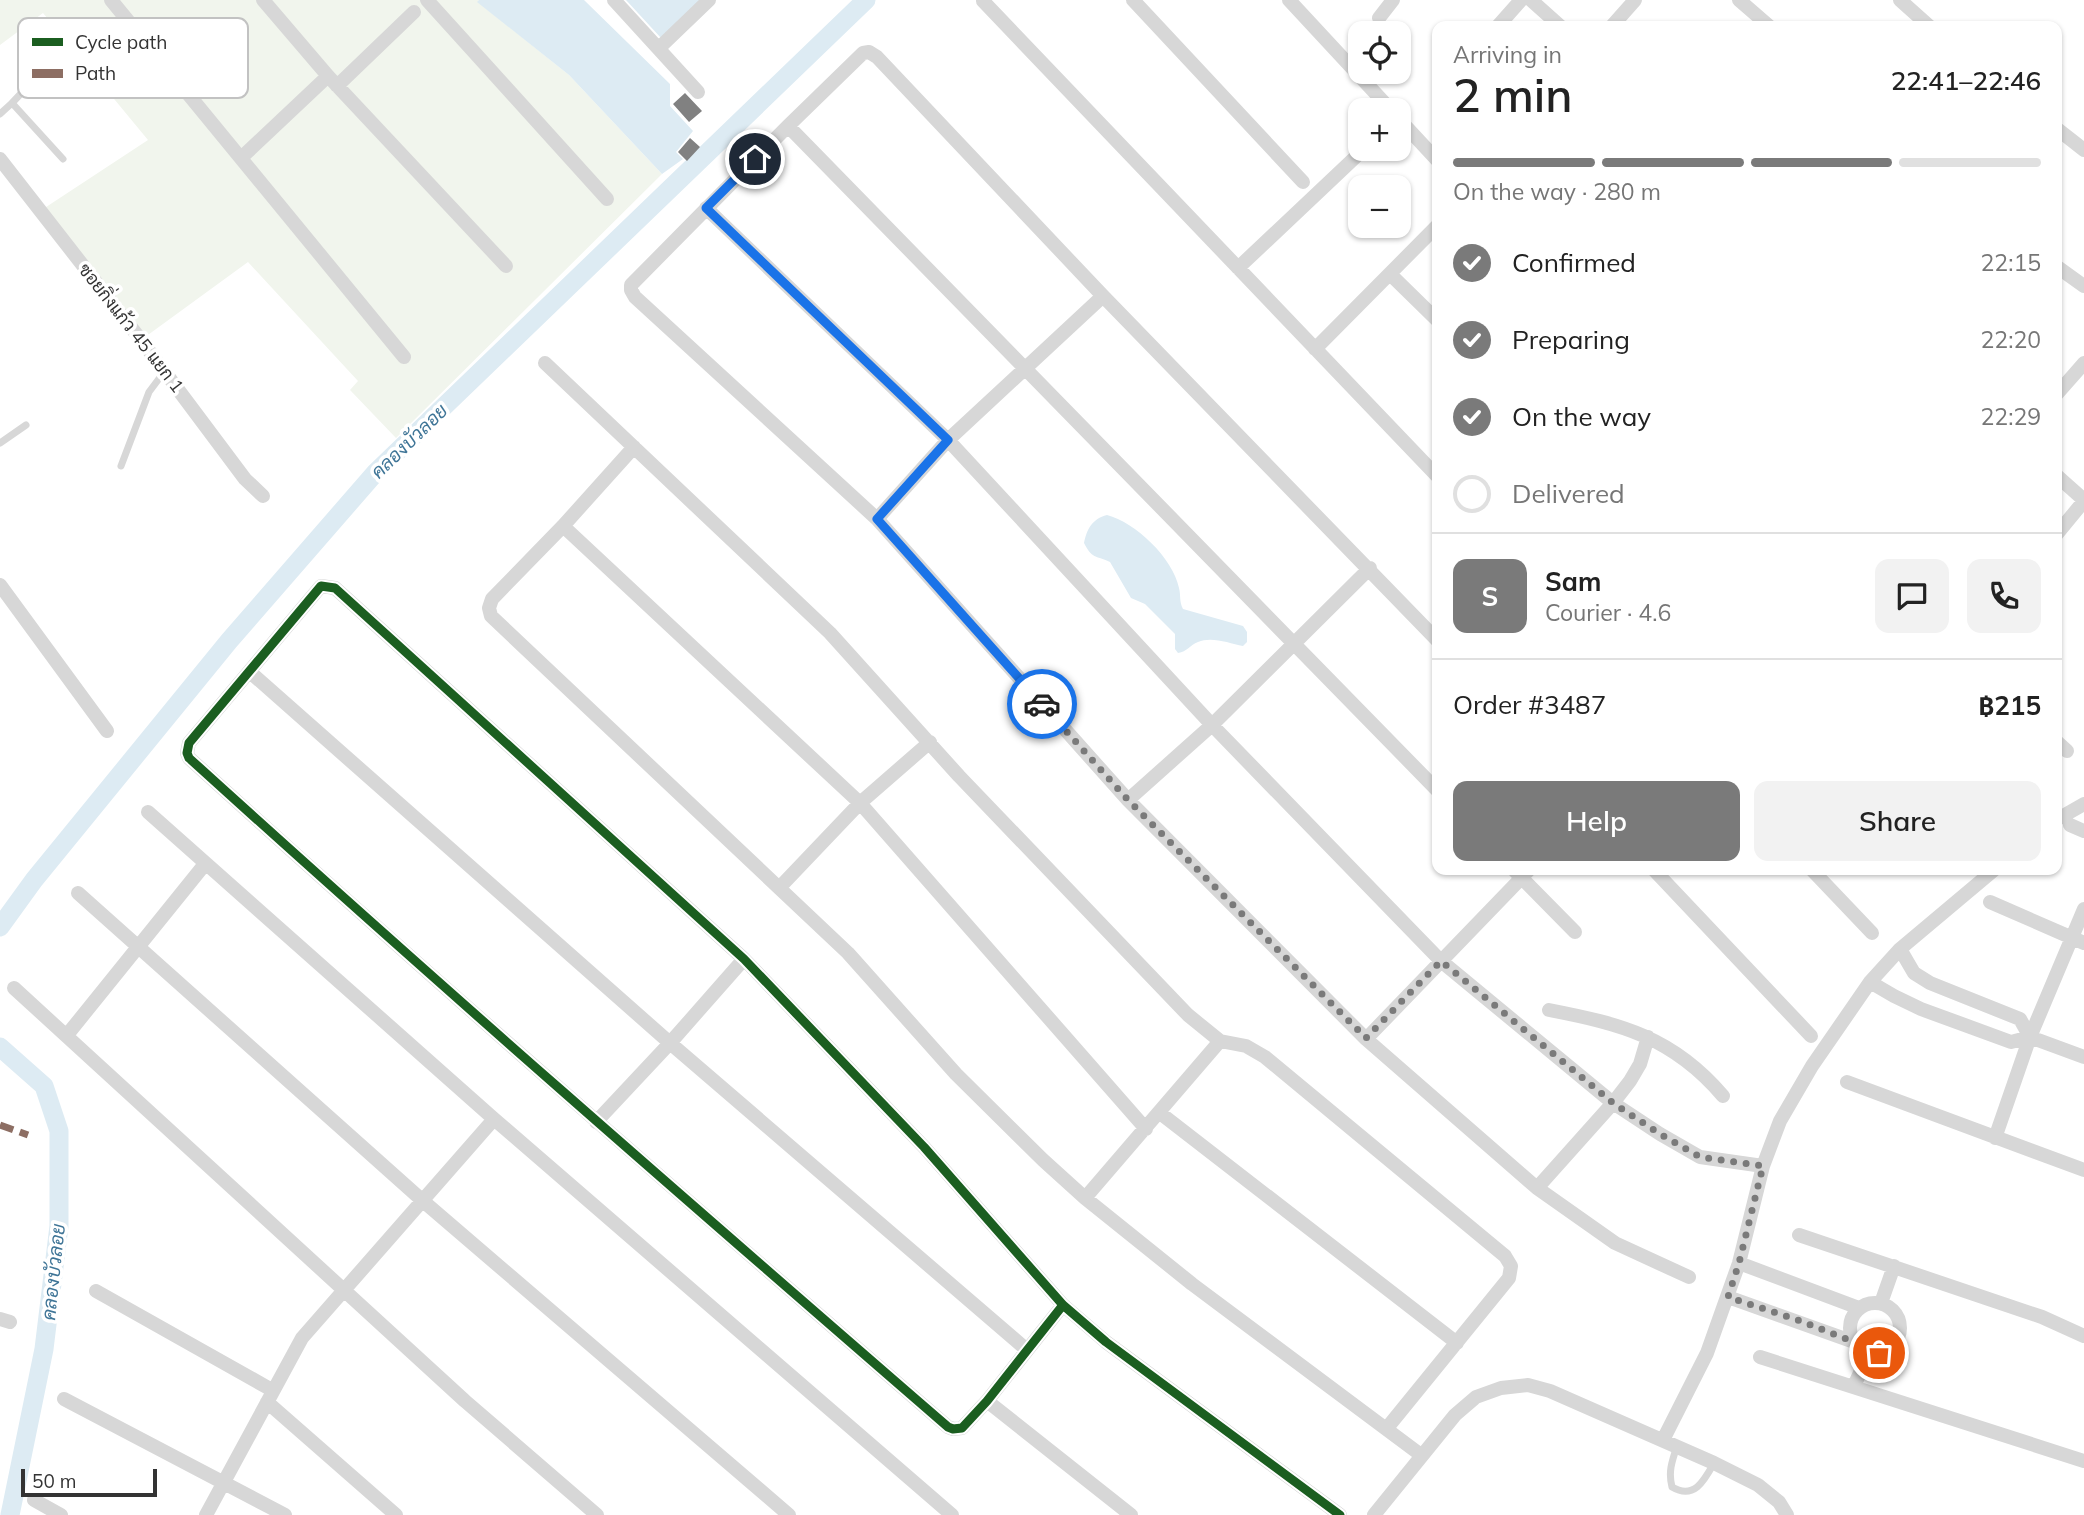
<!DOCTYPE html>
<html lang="en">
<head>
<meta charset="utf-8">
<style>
  body { margin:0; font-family:Mulish,Sarabun,sans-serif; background:#f2f2f2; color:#222; height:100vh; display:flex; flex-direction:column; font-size:26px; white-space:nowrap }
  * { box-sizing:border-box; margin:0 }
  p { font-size:23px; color:#767676 }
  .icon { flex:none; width:38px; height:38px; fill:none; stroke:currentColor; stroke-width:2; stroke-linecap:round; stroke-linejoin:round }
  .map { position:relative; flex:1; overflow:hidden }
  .drawer { position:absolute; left:1432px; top:21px; width:630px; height:854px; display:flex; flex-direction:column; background:#fff; border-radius:14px; box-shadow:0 2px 5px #0004 }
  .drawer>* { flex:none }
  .controls { position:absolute; left:1348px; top:21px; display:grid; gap:14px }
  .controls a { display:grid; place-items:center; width:63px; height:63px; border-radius:14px; background:#fff; box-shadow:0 2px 5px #0004; font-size:35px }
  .scale { position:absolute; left:21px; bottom:18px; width:136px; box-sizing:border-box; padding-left:7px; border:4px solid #333; border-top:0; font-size:19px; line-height:24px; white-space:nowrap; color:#333; -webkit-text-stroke:5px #fff; paint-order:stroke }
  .pin { position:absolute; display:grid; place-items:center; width:60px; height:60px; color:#fff; margin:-30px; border:4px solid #fff; border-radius:50%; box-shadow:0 2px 7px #0007 }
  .courier { position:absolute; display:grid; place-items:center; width:70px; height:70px; margin:-35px; border:5px solid #1a73e8; border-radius:50%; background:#fff; color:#222; box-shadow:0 2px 9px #0007 }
  .overview em { font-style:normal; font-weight:600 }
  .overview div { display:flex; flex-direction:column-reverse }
  .overview { display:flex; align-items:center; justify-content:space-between; height:119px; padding:0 21px }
  h1 { font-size:46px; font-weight:600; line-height:52px }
  .bar { display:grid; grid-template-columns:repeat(4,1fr); gap:10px 7px; align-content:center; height:84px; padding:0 21px }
  .bar i { height:9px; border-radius:5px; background:#e0e0e0 }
  .bar .selected { background:#7a7a7a }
  .bar p { grid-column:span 4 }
  .line { display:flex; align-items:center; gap:18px; padding:0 21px; border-top:2px solid #e0e0e0 }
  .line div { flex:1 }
  .round { display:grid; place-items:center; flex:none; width:74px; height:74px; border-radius:14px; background:#f2f2f2 }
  ol { padding:0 21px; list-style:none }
  li { display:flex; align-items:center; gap:21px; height:77px }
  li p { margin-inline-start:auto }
  li .icon { padding:7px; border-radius:50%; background:#7a7a7a; color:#fff; stroke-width:4 }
  li:last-child { color:#767676 }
  li i { width:38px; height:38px; border:4px solid #e0e0e0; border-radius:50% }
  .cta { display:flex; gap:14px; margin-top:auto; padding:14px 21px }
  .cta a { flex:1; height:80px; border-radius:14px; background:#7a7a7a; color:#fff; font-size:28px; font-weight:600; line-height:80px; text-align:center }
  .cta a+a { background:#f2f2f2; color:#222 }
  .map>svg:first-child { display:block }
  .green { fill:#f1f5ed }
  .water { fill:#ddebf3 }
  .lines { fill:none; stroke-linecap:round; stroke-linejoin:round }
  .canal { stroke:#ddebf3; stroke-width:19 }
  .building { fill:#818181 }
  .lane { stroke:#d7d7d7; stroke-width:7 }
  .street { stroke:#d7d7d7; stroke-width:14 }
  .quiet { stroke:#8d6e63; stroke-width:7; stroke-dasharray:14 7; stroke-linecap:butt }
  .cycleway-casing { stroke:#fff; stroke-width:13 }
  .cycleway { stroke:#1b5e20; stroke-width:9 }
  .done { stroke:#7a7a7a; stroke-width:7; stroke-dasharray:0 12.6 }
  .route { stroke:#1a73e8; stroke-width:9 }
  .labels { text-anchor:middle; stroke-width:7; stroke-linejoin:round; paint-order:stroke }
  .street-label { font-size:18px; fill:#333; stroke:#fff }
  .water-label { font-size:19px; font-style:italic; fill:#3f7597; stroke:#fff }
  .key { fill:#fff; stroke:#c2c2c2; stroke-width:2 }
  .key-label { font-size:19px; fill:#333 }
</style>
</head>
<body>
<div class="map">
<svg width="2084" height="1515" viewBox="0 0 2084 1515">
  <rect width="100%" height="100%" fill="#fff"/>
  <path class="green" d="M0 0H479L478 2 569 75 662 174 396 438 350 390 358 381 248 262 141 340 40 211 148 140 43 13 0 45Z"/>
  <path class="water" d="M479 0H584L670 84V106L693 131 676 152 683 159 662 174 569 75 477 2Z
    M626 0H702L661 38Z
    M1107 515C1135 522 1173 558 1179 588 1181 596 1179 601 1183 609L1243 626 1247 632V642L1243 646C1229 643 1211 636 1198 642 1190 645 1187 652 1178 653L1175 649V634L1145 604 1131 598 1110 562C1095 555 1092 559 1084 543 1087 529 1092 519 1107 515Z"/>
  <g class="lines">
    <path class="canal" d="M0 927 34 880 229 641 376 472 866 0
      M0 1047 44 1086 59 1131V1226L44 1349 10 1515"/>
  </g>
  <path class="building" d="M685 93 702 111 689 122 673 104Z
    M690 138 700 147 687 161 678 152Z"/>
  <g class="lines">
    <path class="lane" d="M12 103 46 67
      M0 114 12 103 63 159
      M0 443 26 425
      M121 466 149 392 164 372
      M1677 1446C1672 1461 1668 1472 1672 1487 1694 1500 1704 1481 1714 1463"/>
    <path class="street" d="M111 0 404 357
      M263 0 328 76 506 266
      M427 0 607 199
      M614 0 698 92
      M1133 0 1303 182
      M1289 0 1391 110
      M1531 0 1560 26
      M1739 0 1769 26
      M1900 0 1929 26
      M983 1 1437 476
      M1379 18 1393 0
      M1498 26 1521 0
      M1612 26 1635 0
      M659 48 709 0
      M337 86 414 12
      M1398 118 1437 160
      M788 126 1437 790
      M2056 128 2084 150
      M241 158 328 76
      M0 159 141 340 245 479 263 496
      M706 208 948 440 1212 725 1441 961 1613 1103 1660 1134 1700 1157 1763 1166
      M2056 266 2084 286
      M1238 268 1364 149
      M1390 274 1437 320
      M1315 349 1437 226
      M545 363 830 633 959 776 1188 1015 1220 1041 1246 1046 1265 1057 1505 1256 1511 1266 1509 1278 1387 1428
      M2056 395 2084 363
      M634 447 563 526 492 599 489 608 491 616 848 953 956 1074 1043 1160 1085 1198 1192 1284 1421 1455
      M2056 475 2084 500
      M877 519 948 440 1103 296
      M563 526 860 803 1146 1129
      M2056 535 2084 501
      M0 585 107 731
      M1437 640 1103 296 877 57 869 52 863 53 788 126 631 285V290L635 297 877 519 1128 800 1366 1039 1537 1188 1615 1243 1689 1277
      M250 672 670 1043 1027 1350
      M2056 741 2067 751
      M1128 800 1212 725 1370 568
      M148 812 494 1119 952 1515
      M2056 820 2084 804
      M2070 825 2084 831
      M1514 870 1575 932
      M1654 870 1811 1036
      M1812 870 1872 933
      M780 887 860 803 930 742
      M78 893 423 1201 789 1515
      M1990 902 2084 943
      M1900 949 1914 973 1930 983 2020 1019 2030 1037
      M1870 982 1894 996 1921 1009 2011 1042 2030 1037 2084 1057
      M14 988 465 1401 597 1515
      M1549 1010C1621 1024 1673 1037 1723 1096
      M67 1035 205 864
      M1366 1039 1529 870
      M1847 1082 2084 1170
      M1160 1113 1457 1343
      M596 1122 670 1043 744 959
      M1995 1138 2030 1037 2084 909
      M1537 1188 1613 1103 1630 1081 1640 1064 1648 1037
      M1085 1198 1220 1041
      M1799 1235 2042 1317 2084 1336
      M1739 1263 1859 1308
      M96 1291 272 1390
      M1728 1297 1854 1342
      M1850 1328a25 25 0 1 1 50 0a25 25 0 1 1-50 0Z
      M1881 1303 1894 1266
      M1063 1305 987 1401 962 1428 953 1429 948 1427C693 1206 439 985 189 758L187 753 189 743 321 586 335 588 744 959 924 1147 1063 1305 1106 1342 1340 1515
      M0 1319 10 1322
      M1760 1357 2084 1461
      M1854 1386 1869 1353
      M64 1399 285 1515
      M987 1401 1131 1515
      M267 1402 396 1515
      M1663 1440 1707 1353 1739 1263 1763 1166 1780 1121 1812 1066 1870 982 1900 949 1994 870
      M34 1500 61 1515
      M206 1515 302 1338 494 1119
      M1374 1515 1455 1415 1476 1397 1501 1388 1528 1385 1550 1391 1714 1463 1758 1485 1779 1502 1787 1515"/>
    <path class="quiet" d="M0 1125 28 1135"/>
    <g class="cycleway-casing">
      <path id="cycleway" d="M1063 1305 987 1401 962 1428 953 1429 948 1427C693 1206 439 985 189 758L187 753 189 743 321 586 335 588 744 959 924 1147 1063 1305 1106 1342 1340 1515"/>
    </g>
    <use href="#cycleway" class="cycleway"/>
  </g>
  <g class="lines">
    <path class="done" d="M1042 704 1128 800 1366 1038 1441 961 1613 1103 1660 1134 1700 1157 1763 1166 1739 1263 1728 1297 1798 1320 1854 1342C1862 1350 1868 1353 1879 1353"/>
    <path class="route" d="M755 159 706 208 948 440 877 519 1042 704"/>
  </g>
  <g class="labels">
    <g class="street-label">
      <text transform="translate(131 328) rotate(52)" y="6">ซอยกิ่งแก้ว 45 แยก 1</text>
    </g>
    <g class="water-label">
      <text transform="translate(409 441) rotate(-44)" y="7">คลองบัวลอย</text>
      <text transform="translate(53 1272) rotate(-84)" y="7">คลองบัวลอย</text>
    </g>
  </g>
  <rect x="18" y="18" width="230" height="80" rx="10" class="key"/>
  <rect x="32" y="38" width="31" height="8" fill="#1b5e20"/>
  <rect x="32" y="69" width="31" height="9" fill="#8d6e63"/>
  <g class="key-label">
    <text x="75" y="49">Cycle path</text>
    <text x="75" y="80">Path</text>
  </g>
</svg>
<div class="controls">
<a><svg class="icon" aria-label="locate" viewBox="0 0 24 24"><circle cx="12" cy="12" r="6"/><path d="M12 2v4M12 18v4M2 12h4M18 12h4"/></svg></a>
<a>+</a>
<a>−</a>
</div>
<div class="scale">50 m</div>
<div class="pin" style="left:1879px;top:1353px;background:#ea580c"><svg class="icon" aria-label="bag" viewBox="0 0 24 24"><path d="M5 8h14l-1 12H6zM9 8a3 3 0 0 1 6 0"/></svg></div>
<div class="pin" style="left:755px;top:159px;background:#1f2937"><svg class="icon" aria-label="home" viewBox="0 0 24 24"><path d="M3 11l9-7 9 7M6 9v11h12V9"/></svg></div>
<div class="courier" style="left:1042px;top:704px"><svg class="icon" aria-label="car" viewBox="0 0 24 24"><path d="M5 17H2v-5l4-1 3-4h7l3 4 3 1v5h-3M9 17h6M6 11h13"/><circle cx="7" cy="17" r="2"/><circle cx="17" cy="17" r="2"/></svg></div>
<section class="drawer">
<div class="overview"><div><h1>2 min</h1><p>Arriving in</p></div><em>22:41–22:46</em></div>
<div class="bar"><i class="selected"></i><i class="selected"></i><i class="selected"></i><i></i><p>On the way · 280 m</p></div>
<ol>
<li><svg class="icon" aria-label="check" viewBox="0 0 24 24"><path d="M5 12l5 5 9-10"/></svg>Confirmed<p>22:15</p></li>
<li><svg class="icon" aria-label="check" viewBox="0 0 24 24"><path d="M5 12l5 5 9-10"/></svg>Preparing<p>22:20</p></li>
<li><svg class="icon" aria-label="check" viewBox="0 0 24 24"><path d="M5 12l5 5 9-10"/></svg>On the way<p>22:29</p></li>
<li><i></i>Delivered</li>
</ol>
<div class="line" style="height:126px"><b class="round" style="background:#7a7a7a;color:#fff">S</b><div><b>Sam</b><p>Courier · 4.6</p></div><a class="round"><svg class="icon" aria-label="chat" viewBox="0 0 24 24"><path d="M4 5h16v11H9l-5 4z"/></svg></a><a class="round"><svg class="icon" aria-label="phone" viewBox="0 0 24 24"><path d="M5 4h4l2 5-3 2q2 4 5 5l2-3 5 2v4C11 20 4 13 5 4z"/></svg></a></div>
<div class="line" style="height:91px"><div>Order #3487</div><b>฿215</b></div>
<div class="cta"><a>Help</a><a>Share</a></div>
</section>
</div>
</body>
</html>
